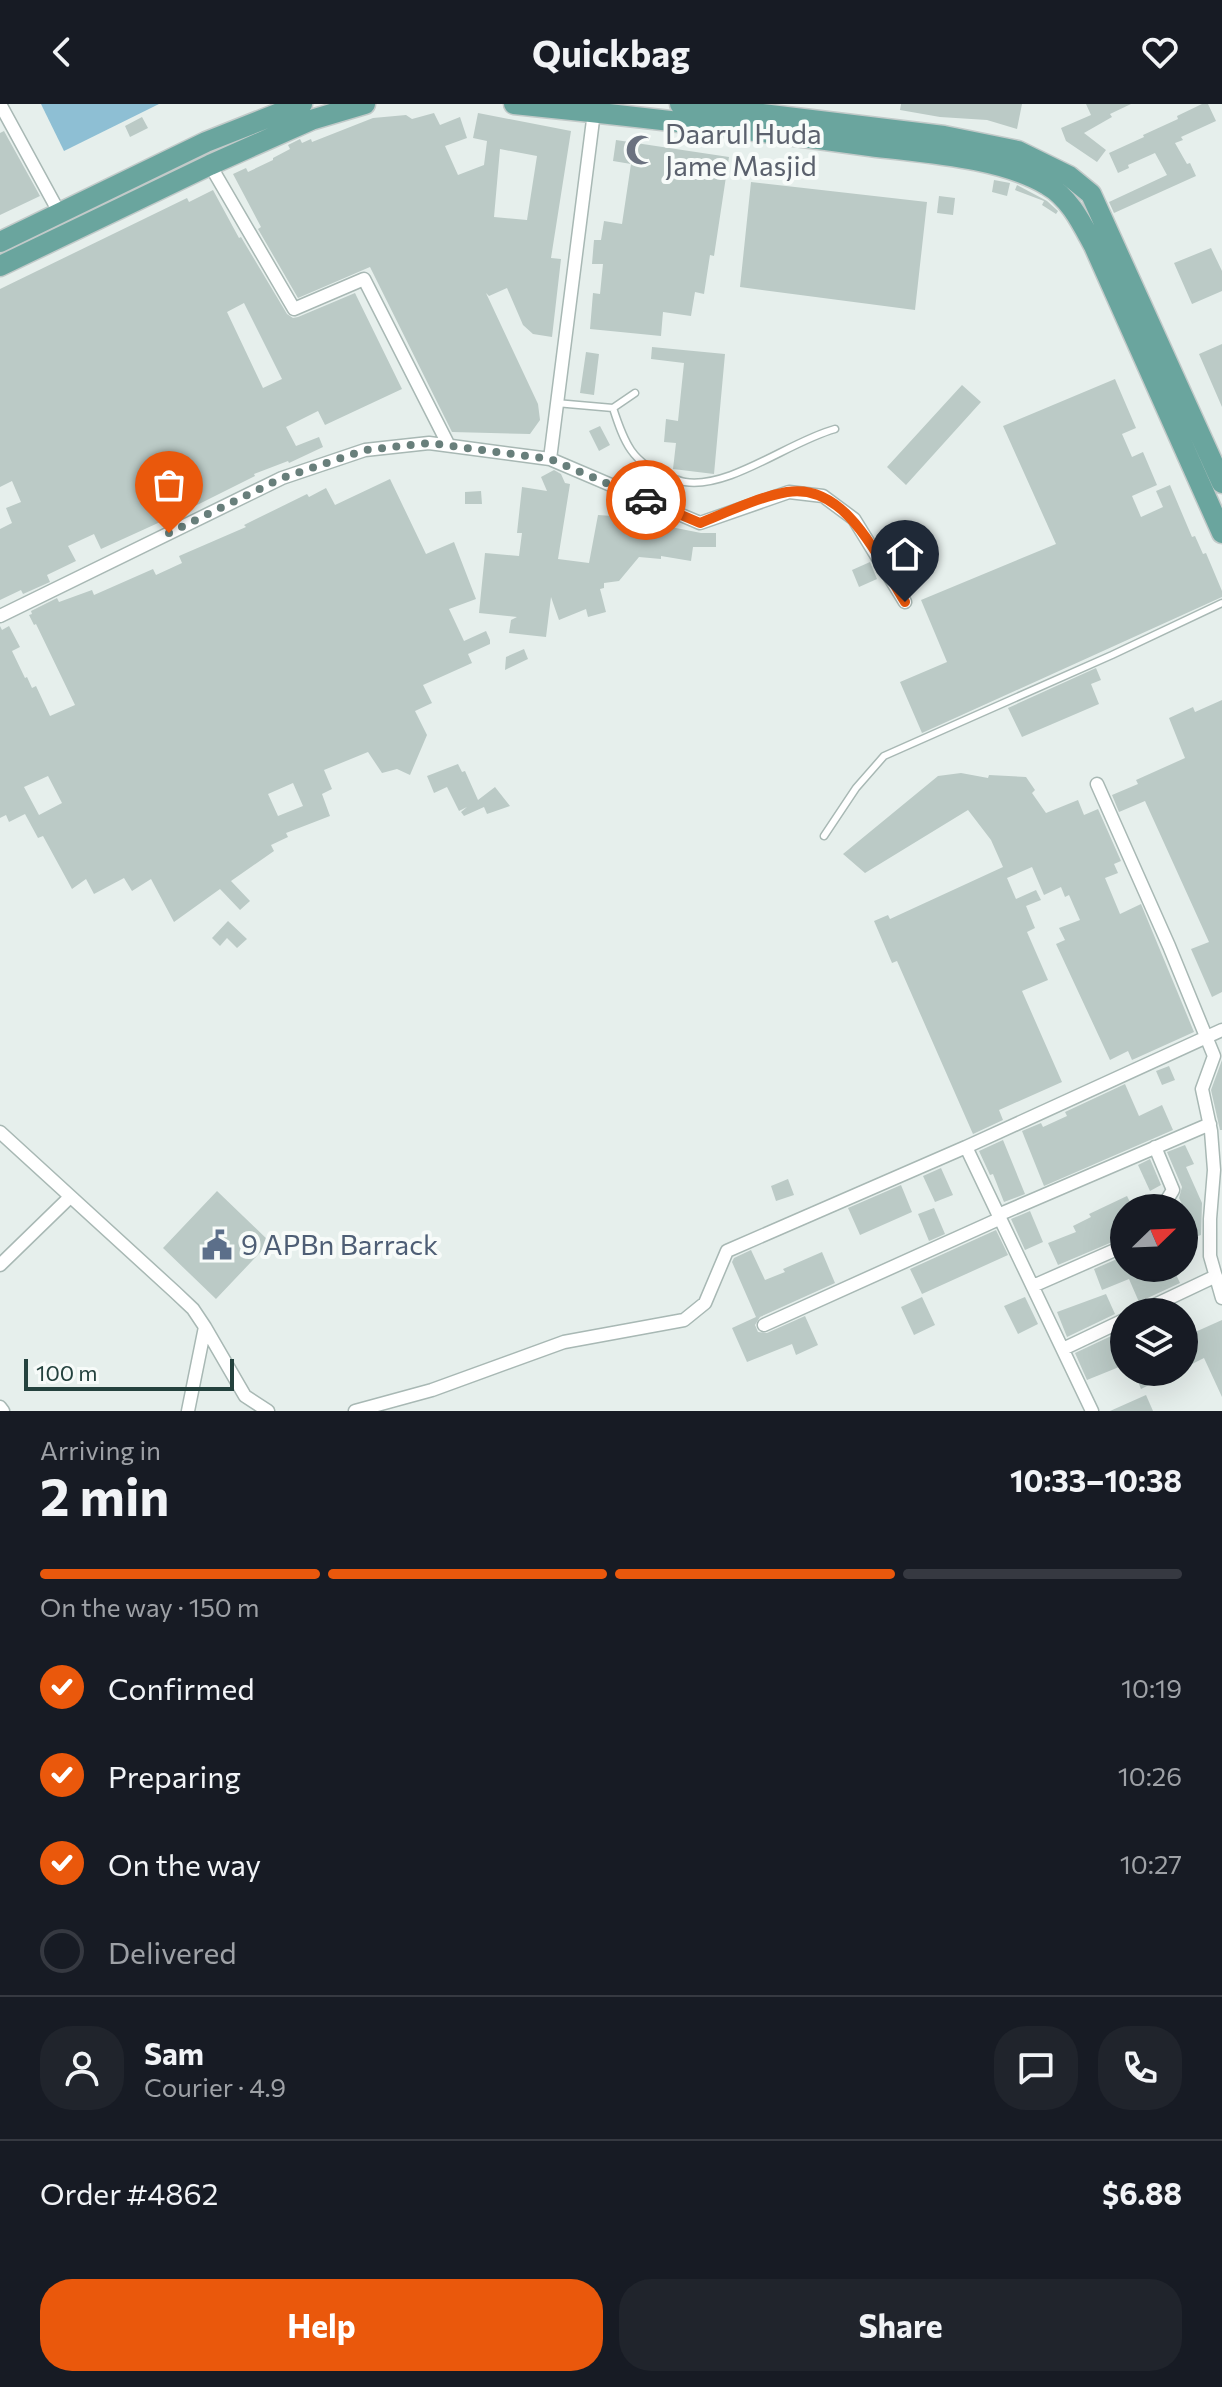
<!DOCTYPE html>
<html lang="en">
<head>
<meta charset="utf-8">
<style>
  body { margin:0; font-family:Commissioner,sans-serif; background:#20242c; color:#f1f3f6; height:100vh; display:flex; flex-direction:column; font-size:30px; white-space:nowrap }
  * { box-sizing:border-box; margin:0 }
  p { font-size:26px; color:#9ea1a6 }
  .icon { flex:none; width:44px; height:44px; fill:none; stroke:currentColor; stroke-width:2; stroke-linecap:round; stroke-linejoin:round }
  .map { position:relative; height:1307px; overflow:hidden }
  .sheet { display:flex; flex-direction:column; background:#171b24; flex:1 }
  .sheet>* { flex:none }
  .needle { width:52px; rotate:67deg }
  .controls { position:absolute; left:1110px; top:1090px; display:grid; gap:16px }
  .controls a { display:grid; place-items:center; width:88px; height:88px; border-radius:50%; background:#171b24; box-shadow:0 8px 32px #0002; font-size:40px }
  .scale { position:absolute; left:24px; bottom:20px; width:210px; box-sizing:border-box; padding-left:8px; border:4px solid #24423e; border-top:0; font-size:22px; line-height:28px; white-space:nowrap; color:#24423e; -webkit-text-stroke:6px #f7fbf9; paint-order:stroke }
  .pin { position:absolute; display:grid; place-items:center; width:68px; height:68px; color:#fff; margin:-82px -34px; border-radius:50% 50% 50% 0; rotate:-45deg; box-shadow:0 0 8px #0007 }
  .pin .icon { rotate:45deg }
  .courier { position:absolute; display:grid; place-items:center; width:80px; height:80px; margin:-40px; border:6px solid #ea580c; border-radius:50%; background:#fff; color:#222; box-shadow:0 2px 10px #0007 }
  .head em { font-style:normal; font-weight:700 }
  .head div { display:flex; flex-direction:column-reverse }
  .head { display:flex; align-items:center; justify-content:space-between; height:136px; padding:0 40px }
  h1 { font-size:52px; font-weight:700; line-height:60px }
  .bar { display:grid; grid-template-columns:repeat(4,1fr); gap:12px 8px; align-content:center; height:96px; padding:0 40px }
  .bar i { height:10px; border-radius:6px; background:#363941 }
  .bar .active { background:#ea580c }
  .bar p { grid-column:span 4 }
  .line { display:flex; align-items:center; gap:20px; padding:0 40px; border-top:2px solid #363941 }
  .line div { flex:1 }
  .round { display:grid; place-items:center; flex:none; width:84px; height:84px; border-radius:32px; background:#20242c }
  ol { padding:0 40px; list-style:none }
  li { display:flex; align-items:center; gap:24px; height:88px }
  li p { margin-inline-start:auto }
  li .icon { padding:8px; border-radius:50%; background:#ea580c; color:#fff; stroke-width:4 }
  li:last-child { color:#9ea1a6 }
  li i { width:44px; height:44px; border:4px solid #363941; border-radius:50% }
  .primary-button { display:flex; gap:16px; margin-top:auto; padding:16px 40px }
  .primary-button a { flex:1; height:92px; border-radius:32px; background:#ea580c; color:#fff; font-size:32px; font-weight:700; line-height:92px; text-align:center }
  .primary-button a+a { background:#20242c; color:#f1f3f6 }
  header { display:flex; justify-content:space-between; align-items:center; height:104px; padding:0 40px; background:#171b24; font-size:36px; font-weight:700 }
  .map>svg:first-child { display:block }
  .water { fill:#8ebfd4 }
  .building { fill:#bbcac6; fill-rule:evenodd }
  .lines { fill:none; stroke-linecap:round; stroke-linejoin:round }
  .lane-casing { stroke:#a8b8b4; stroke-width:9 }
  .street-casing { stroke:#a8b8b4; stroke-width:15 }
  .primary-casing { stroke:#c2cac9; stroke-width:23 }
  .lane { stroke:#fff; stroke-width:6 }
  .street { stroke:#fff; stroke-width:12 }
  .primary { stroke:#6aa59e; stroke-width:20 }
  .done { stroke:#687f7b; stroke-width:8; stroke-dasharray:0 14.4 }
  .route { stroke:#ea580c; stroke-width:10 }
  .labels { text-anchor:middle; stroke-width:8; stroke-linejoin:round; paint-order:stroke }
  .worship-label { font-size:28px; fill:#5b616d; stroke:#f7fbf9; text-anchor:start }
  .service-label { font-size:28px; fill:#4e5e75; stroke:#f7fbf9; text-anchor:start }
</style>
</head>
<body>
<header><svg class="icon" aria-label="back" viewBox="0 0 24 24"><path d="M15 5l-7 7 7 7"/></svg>Quickbag<svg class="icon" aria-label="heart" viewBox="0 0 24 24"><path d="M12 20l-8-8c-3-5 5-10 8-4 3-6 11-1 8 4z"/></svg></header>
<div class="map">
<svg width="1222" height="1307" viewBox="0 0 1222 1307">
  <rect width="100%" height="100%" fill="#e6efec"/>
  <path class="water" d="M41 0H159L64 47Z"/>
  <path class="building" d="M901 0H1022L1017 25 987 16 940 13 900 6Z
    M1086 0H1131L1110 10 1112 13 1084 29 1106 46 1097 58 1066 37 1061 24 1091 11Z
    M1202 0H1208L1216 17 1181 33 1183 36 1175 39 1187 60 1190 59 1196 72 1114 109 1109 98 1167 71 1155 49 1128 61 1129 64 1118 69 1109 49 1144 33 1143 31 1178 15 1177 12Z
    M434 9 440 21 460 13 467 34 445 42 458 71 484 61 487 37 473 34 478 9 571 27 551 154 561 155 552 233 533 230 523 221 507 184 489 192 486 189 538 300 540 316 530 330 452 328 370 163 298 194 258 125 261 123 233 70 246 64 248 68 273 56V54L290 45 288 41 300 35 302 39 311 35 312 38 373 14 406 11 412 15ZM500 45 537 52 527 116 494 113Z
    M142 13 148 24 130 33 125 22Z
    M4 27 40 92 0 111V29Z
    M616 36 729 53 714 152 710 151 704 190 695 188 691 212 663 208 661 232 590 225 593 189 600 190 603 160H592L594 136H601L604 117 622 120 631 60 613 57Z
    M994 76 1010 79 1007 92 992 88Z
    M751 78 927 98 915 206 740 183Z
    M1017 81 1047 97 1058 107 1056 110 1042 101 1044 97 1015 86Z
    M213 86 239 134 241 133 287 210 293 214 298 213 355 189 402 285 325 321 318 307 286 323 296 342 319 333 323 343 289 359 288 357 254 370 255 372 191 404 101 445 94 430 68 442 76 457 47 471 50 478 23 490 21 486 0 496V425L12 419 6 404 21 398 12 377 0 383V185L187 94 189 98ZM244 199 282 275 263 284 227 208Z
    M939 92 955 94 953 111 937 109Z
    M1211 144 1222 167V187L1192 200 1174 159Z
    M1222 240V303L1199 250Z
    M652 243 725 250 714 370 673 365 676 339 664 338 666 315 678 317 684 259 651 255Z
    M586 248 599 250 594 291 580 289Z
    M1115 275 1136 324 1122 330 1132 353 1143 348 1157 381 1132 392 1141 413 1163 403 1156 387 1170 381 1192 433 1195 432 1203 450 1206 449 1222 487V493L922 629 900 578 947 558 921 496 1056 440 1003 322Z
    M962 281 981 298 906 381 887 363Z
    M600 322 610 341 599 347 589 327Z
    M554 366 561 370 565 379 570 380 558 455 589 459 598 411 613 412 647 424 648 412 667 417 666 422 701 429H716V443H693L691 457 661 452V455L639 453 619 477 604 479V484L600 485 606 508 588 513 586 505 559 516 551 493 546 533 509 529 511 516 517 513 479 509 485 449 519 452 522 429H517L522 383 547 387 541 373Z
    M390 375 426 450 454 438 476 495 449 505 464 537 486 527 490 536V540L468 550 472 559 423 581 432 599 415 607 427 631 410 671 397 665 382 669 368 648 324 666 332 685 322 690 330 712 286 729 288 733 271 741 274 747 231 777 250 797 240 806 220 785 174 818 151 775 132 787 124 774 94 790 86 775 72 785 43 732 38 734 25 710 9 718 6 711 0 714V522L2 526 9 522 20 543 12 547 25 574 27 573 32 584 36 582 50 612 75 601 36 520 34 521 29 511 32 510 31 507 57 494 59 498 92 486 94 491 153 465 156 471 182 459 179 452 246 423 244 421 307 390 309 393 326 384 335 401ZM48 672 62 699 39 711 24 683ZM293 679 303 702 278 712 268 690Z
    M481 387 482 400H465V388Z
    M870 458 877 475 859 483 852 466Z
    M524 545 528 555 505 566 506 553Z
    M1096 564 1101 576 1091 580 1099 600 1022 633 1008 604Z
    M1222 596V888L1212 893 1191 845 1209 838 1145 697 1119 708 1112 691 1138 680 1136 676 1185 654 1169 614 1193 603 1195 608Z
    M458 660 462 668 465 667 478 696 495 683 510 702 487 710 484 703 464 712 461 708 467 703 459 707 447 683 434 689 427 672Z
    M961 669 988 674 989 671 1026 673 1035 686 1032 689 1046 709 1078 696 1084 711 1098 705 1121 757 1114 760 1118 769 1105 774 1120 810 1141 800 1194 928 1132 956 1128 947 1110 956 1056 840 1065 836 1059 824 1080 816 1069 791 1065 793 1061 783 1044 791 1032 763 1007 774 1016 795 1036 786 1041 796 1026 802 1035 824 1027 828 1048 876 1022 887 1062 978 999 1006 1003 1016 973 1030 897 857 892 859 874 817 888 811 890 815 1003 763 991 736 968 706 865 769 843 750 938 672Z
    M228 817 247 835 237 844 227 834 220 842 212 834Z
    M1222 956V1026H1220L1211 986Z
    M1169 962 1175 976 1162 981 1156 967Z
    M1125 980 1139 1012 1162 1001 1173 1026 1044 1082 1022 1027 1041 1019 1043 1023 1067 1012 1065 1008Z
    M1003 1036 1025 1090 1004 1098 993 1070 990 1071 979 1047Z
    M1185 1041 1194 1060 1186 1063 1202 1099 1201 1131 1184 1137V1104L1179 1094 1182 1083 1167 1048Z
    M1150 1055 1161 1081 1150 1087 1138 1061Z
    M941 1064 953 1091 935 1098 923 1072Z
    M788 1075 794 1091 776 1097 771 1082Z
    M901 1081 912 1108 860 1131 848 1104Z
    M217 1087 270 1138 216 1195 163 1144Z
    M1127 1092 1133 1104H1124V1133L1058 1161 1048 1139 1076 1128 1073 1122 1091 1113 1089 1110Z
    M934 1104 945 1130 929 1137 918 1110Z
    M1030 1107 1043 1138 1025 1146 1011 1115Z
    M996 1126 1008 1151 922 1190 910 1165Z
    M751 1146 765 1176 785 1168 783 1165 822 1148 835 1179 760 1213 755 1221 758 1228 767 1229 805 1212 818 1241 796 1251 792 1240 747 1258 732 1224 756 1213 732 1158 734 1154Z
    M1124 1152V1164H1155L1143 1169 1145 1173 1165 1164H1173L1180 1179 1139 1198 1129 1175 1102 1186 1094 1165Z
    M1106 1190 1115 1210 1067 1233 1057 1208Z
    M922 1193 935 1221 914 1231 901 1203Z
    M1025 1193 1038 1220 1018 1230 1004 1202Z
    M1222 1216V1293L1204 1254 1184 1264V1233Z
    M1124 1226V1261L1087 1276 1075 1249Z
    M1134 1268H1155L1159 1276 1141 1285Z
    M1146 1291 1153 1307H1110Z"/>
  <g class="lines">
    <g class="lane-casing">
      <path id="lane" d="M635 289 613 304C624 338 632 360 668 372 673 374 679 377 685 378 730 385 790 337 835 325
        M556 299 613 304
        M824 732 856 684 884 652 1112 551 1222 499"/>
    </g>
    <g class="street-casing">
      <path id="street" d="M0 0 60 110
        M210 61 294 205 364 175 448 340
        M550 355 594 8
        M0 512 282 374 365 346 429 339 550 355 700 419 789 388 823 392 854 415 905 498
        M1097 680 1169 842 1214 952 1202 985 1211 1027 1214 1066 1210 1115V1152L1222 1194
        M0 1028 175 1188 193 1205 205 1223 188 1307
        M966 1043 1222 926
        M1155 1043 1173 1086 1162 1104
        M998 1111 1210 1020
        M0 1161 70 1093
        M1033 1182 1124 1142
        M1140 1208 1216 1172
        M764 1221 999 1115
        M205 1223 245 1292 268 1307
        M1063 1245 1124 1216
        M0 1303 3 1307
        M355 1307 432 1286 564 1238 684 1216 705 1199 727 1147 966 1043 1092 1307"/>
    </g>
    <g class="primary-casing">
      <path id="primary" d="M514 0C633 12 752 26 870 42 924 49 1000 53 1047 81 1070 94 1082 120 1094 142L1222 429
        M680 0 944 32 1018 47 1069 72 1091 90 1222 379
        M0 138 206 38 302 0
        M0 162 210 61 311 16 365 0"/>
    </g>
    <use href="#lane" class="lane"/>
    <use href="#street" class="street"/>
    <use href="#primary" class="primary"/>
  </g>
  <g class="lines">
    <path class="done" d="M169 429 282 374 365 346 429 339 550 355 646 396"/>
    <path class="route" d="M646 396 700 419C727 408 759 393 787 388 847 378 879 457 905 498"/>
  </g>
  <defs>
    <g id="mosque-bare" transform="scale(2.4)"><path d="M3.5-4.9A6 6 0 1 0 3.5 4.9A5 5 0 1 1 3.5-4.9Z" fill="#6b7280" stroke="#f7fbf9" stroke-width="2.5" paint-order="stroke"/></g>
    <g id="civic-bare" transform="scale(2.4)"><path d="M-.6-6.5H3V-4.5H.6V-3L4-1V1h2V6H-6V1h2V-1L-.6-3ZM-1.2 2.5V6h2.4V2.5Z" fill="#5c6f8a" stroke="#f7fbf9" stroke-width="2.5" paint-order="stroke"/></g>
  </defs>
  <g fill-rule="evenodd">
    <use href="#mosque-bare" x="641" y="46"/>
    <use href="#civic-bare" x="217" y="1141"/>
  </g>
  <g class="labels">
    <g class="worship-label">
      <text x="665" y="40">Daarul Huda<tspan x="665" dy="32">Jame Masjid</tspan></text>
    </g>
    <g class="service-label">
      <text x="241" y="1151">9 APBn Barrack</text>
    </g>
  </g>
</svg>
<div class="controls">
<a><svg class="needle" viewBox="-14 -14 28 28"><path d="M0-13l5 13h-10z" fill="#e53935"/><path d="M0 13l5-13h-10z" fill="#9ea1a6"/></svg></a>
<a><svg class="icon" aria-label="layers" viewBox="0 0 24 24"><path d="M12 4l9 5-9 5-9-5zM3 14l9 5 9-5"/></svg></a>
</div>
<div class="scale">100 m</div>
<div class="pin" style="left:169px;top:429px;background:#ea580c"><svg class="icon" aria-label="bag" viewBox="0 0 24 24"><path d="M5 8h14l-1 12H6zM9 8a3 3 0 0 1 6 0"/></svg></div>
<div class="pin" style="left:905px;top:498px;background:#1f2937"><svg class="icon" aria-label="home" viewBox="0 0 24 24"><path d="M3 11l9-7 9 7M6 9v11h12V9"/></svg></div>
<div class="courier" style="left:646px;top:396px"><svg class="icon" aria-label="car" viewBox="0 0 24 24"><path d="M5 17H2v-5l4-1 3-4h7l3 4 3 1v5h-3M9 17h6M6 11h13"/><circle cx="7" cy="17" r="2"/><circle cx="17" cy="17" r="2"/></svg></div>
</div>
<section class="sheet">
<div class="head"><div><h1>2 min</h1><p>Arriving in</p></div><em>10:33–10:38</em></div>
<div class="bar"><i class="active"></i><i class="active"></i><i class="active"></i><i></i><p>On the way · 150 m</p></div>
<ol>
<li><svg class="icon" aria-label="check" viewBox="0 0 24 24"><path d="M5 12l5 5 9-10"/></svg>Confirmed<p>10:19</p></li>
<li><svg class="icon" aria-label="check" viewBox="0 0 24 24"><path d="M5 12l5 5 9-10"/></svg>Preparing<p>10:26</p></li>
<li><svg class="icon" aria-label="check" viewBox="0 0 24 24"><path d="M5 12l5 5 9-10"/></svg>On the way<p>10:27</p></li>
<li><i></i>Delivered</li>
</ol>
<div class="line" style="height:144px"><a class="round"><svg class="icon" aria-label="person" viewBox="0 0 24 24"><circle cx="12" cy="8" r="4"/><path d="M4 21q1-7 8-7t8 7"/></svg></a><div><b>Sam</b><p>Courier · 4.9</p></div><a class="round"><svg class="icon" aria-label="chat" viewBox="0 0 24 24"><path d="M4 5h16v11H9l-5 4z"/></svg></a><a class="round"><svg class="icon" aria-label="phone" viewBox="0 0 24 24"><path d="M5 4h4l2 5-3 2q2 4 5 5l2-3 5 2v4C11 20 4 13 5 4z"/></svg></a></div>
<div class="line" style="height:104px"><div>Order #4862</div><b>$6.88</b></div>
<div class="primary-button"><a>Help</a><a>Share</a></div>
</section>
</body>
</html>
